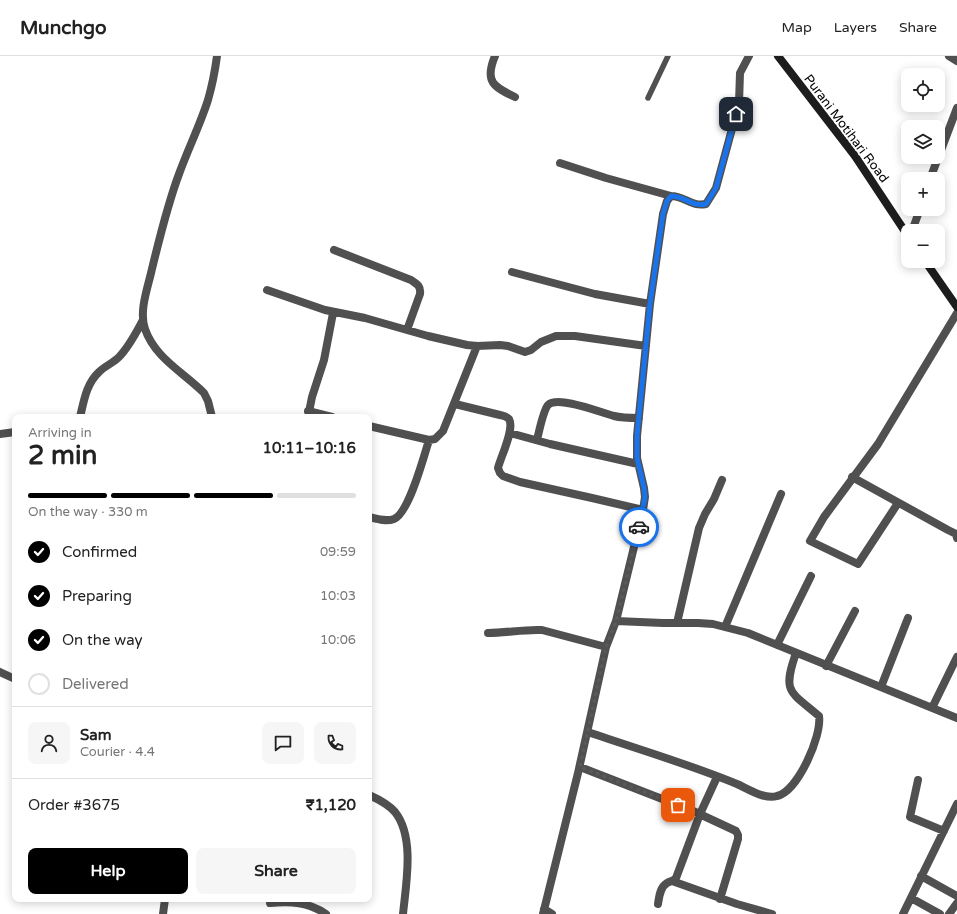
<!DOCTYPE html>
<html lang="en">
<head>
<meta charset="utf-8">
<style>
  body { margin:0; font-family:"Varela Round",sans-serif; background:#f6f6f6; color:#222; height:100vh; display:flex; flex-direction:column; font-size:15px; white-space:nowrap }
  * { box-sizing:border-box; margin:0 }
  p { font-size:13px; color:#767676 }
  .icon { flex:none; width:22px; height:22px; fill:none; stroke:currentColor; stroke-width:2; stroke-linecap:round; stroke-linejoin:round }
  .map { position:relative; flex:1; overflow:hidden }
  .drawer { position:absolute; left:12px; top:358px; width:360px; height:488px; display:flex; flex-direction:column; background:#fff; border-radius:8px; box-shadow:0 2px 10px #0003 }
  .drawer>* { flex:none }
  .tools { position:absolute; left:901px; top:12px; display:grid; gap:8px }
  .tools a { display:grid; place-items:center; width:44px; height:44px; border-radius:8px; background:#fff; box-shadow:0 2px 10px #0003; font-size:20px }
  .pin { position:absolute; display:grid; place-items:center; width:34px; height:34px; color:#fff; margin:-17px; border-radius:8px; box-shadow:0 2px 6px #0006 }
  .courier { position:absolute; display:grid; place-items:center; width:40px; height:40px; margin:-20px; border:3px solid #1a73e8; border-radius:50%; background:#fff; color:#222; box-shadow:0 1px 5px #0007 }
  .head em { font-style:normal; font-weight:800 }
  .head div { display:flex; flex-direction:column-reverse }
  .head { display:flex; align-items:center; justify-content:space-between; height:68px; padding:0 16px }
  h1 { font-size:26px; font-weight:800; line-height:30px }
  .bar { display:grid; grid-template-columns:repeat(4,1fr); gap:6px 4px; align-content:center; height:48px; padding:0 16px }
  .bar i { height:5px; border-radius:3px; background:#e0e0e0 }
  .bar .selected { background:#000 }
  .bar p { grid-column:span 4 }
  .line { display:flex; align-items:center; gap:10px; padding:0 16px; border-top:1px solid #e0e0e0 }
  .line div { flex:1 }
  .round { display:grid; place-items:center; flex:none; width:42px; height:42px; border-radius:8px; background:#f6f6f6 }
  ol { padding:0 16px; list-style:none }
  li { display:flex; align-items:center; gap:12px; height:44px }
  li p { margin-inline-start:auto }
  li .icon { padding:4px; border-radius:50%; background:#000; color:#fff; stroke-width:4 }
  li:last-child { color:#767676 }
  li i { width:22px; height:22px; border:2px solid #e0e0e0; border-radius:50% }
  .cta { display:flex; gap:8px; margin-top:auto; padding:8px 16px }
  .cta a { flex:1; height:46px; border-radius:8px; background:#000; color:#fff; font-size:16px; font-weight:800; line-height:46px; text-align:center }
  .cta a+a { background:#f6f6f6; color:#222 }
  header { display:flex; align-items:center; gap:24px; box-sizing:border-box; height:56px; padding:0 20px; background:#fff; border-bottom:1px solid #e0e0e0 }
  header strong { font-size:19px }
  nav { display:flex; gap:22px; margin-inline-start:auto; font-size:14px }
  .map>svg:first-child { display:block }
  .lines { fill:none; stroke-linecap:round; stroke-linejoin:round }
  .lane { stroke:#505050; stroke-width:5.5 }
  .street { stroke:#505050; stroke-width:8 }
  .secondary { stroke:#1d1d1d; stroke-width:8 }
  .done { stroke:#595959; stroke-width:4; stroke-dasharray:0 7.2 }
  .route { stroke:#1a73e8; stroke-width:5 }
  .labels { text-anchor:middle; stroke-width:3.5; stroke-linejoin:round; paint-order:stroke }
  .street-label { font-size:13px; fill:#000; stroke:#fff }
</style>
</head>
<body>
<header>
<strong>Munchgo</strong>
<nav><a>Map</a><a>Layers</a><a>Share</a></nav>
</header>
<div class="map">
<svg width="957" height="858" viewBox="0 0 957 858">
  <rect width="100%" height="100%" fill="#fff"/>
  <g class="lines">
    <path class="lane" d="M648 42 668 0"/>
    <path class="street" d="M495 0C484 26 494 31 515 41
      M949 0 957 5
      M560 107 606 122 671 140
      M930 123 957 52
      M912 175 920 153
      M334 194 411 224C417 228 421 230 420 238L407 274
      M512 216 595 238 650 248
      M267 234 325 254 365 262 428 280 467 289 477 290 500 289 508 290 525 296 531 294 541 286 556 280H575L646 290
      M455 348 500 359C504 360 506 360 509 363 515 373 501 400 498 412L500 417 503 420 520 426 592 442 643 454
      M308 355 332 361
      M80 361C84 345 86 328 99 316 105 310 113 307 119 301 129 291 136 277 143 264
      M212 361 208 345 204 337C183 316 155 302 145 273 139 256 147 234 151 217 159 184 167 150 179 118 188 93 200 69 208 44 212 30 215 15 217 0
      M308 361 312 341 324 304 333 257
      M369 370 429 384 435 383 443 375 477 290
      M510 377 550 388 638 408
      M0 378 15 376
      M537 384C539 376 543 355 548 349 558 339 602 357 614 360 622 362 630 362 639 362
      M852 421 948 474 956 478 957 482
      M898 447 858 508 810 485 824 461 878 388 957 257
      M369 461C377 463 386 466 394 463 409 457 424 400 429 384
      M616 565 663 567H698L713 568 748 577 957 662
      M677 567 699 472 705 458 714 443 722 424
      M725 571 781 438
      M488 577C506 577 524 573 542 574L606 591
      M777 589 811 520
      M826 610 855 555
      M0 616 15 623
      M881 631 908 562
      M932 652 957 601
      M588 676C637 693 689 708 737 728 748 733 765 744 777 740 798 735 822 680 819 660 790 635 782 637 796 597
      M580 711 693 755 736 775 738 779V783L720 843
      M918 724 910 761 944 775
      M369 739C378 743 388 748 395 756 415 781 406 828 403 858
      M921 820 957 840
      M672 825 737 848 772 858
      M911 842 940 858
      M270 847C291 845 308 846 326 858
      M658 848C659 841 660 831 667 827 671 825 673 825 676 822L700 758 717 721
      M544 853 552 858
      M163 858 165 843
      M543 858 578 717 606 591 616 565 643 454 645 441 644 432 637 402V380L650 248 663 158 667 145 671 140C685 140 691 151 706 148L716 132 739 47 740 17 749 0
      M903 858 957 748
      M949 858 957 847"/>
    <path class="secondary" d="M778 0 855 100 908 180
      M925 205 957 251"/>
  </g>
  <g class="lines">
    <path class="done" d="M639 471 616 565 606 591 580 711 678 749"/>
    <path class="route" d="M639 471 645 441 644 432 637 402V380L650 248 663 158 667 145 671 140C685 140 691 151 706 148L716 132 736 58"/>
  </g>
  <g class="labels">
    <g class="street-label">
      <text transform="translate(847 72) rotate(53)" y="5">Purani Motihari Road</text>
    </g>
  </g>
</svg>
<div class="tools">
<a><svg class="icon" aria-label="locate" viewBox="0 0 24 24"><circle cx="12" cy="12" r="6"/><path d="M12 2v4M12 18v4M2 12h4M18 12h4"/></svg></a>
<a><svg class="icon" aria-label="layers" viewBox="0 0 24 24"><path d="M12 4l9 5-9 5-9-5zM3 14l9 5 9-5"/></svg></a>
<a>+</a>
<a>−</a>
</div>
<div class="pin" style="left:678px;top:749px;background:#ea580c"><svg class="icon" aria-label="bag" viewBox="0 0 24 24"><path d="M5 8h14l-1 12H6zM9 8a3 3 0 0 1 6 0"/></svg></div>
<div class="pin" style="left:736px;top:58px;background:#1f2937"><svg class="icon" aria-label="home" viewBox="0 0 24 24"><path d="M3 11l9-7 9 7M6 9v11h12V9"/></svg></div>
<div class="courier" style="left:639px;top:471px"><svg class="icon" aria-label="car" viewBox="0 0 24 24"><path d="M5 17H2v-5l4-1 3-4h7l3 4 3 1v5h-3M9 17h6M6 11h13"/><circle cx="7" cy="17" r="2"/><circle cx="17" cy="17" r="2"/></svg></div>
<section class="drawer">
<div class="head"><div><h1>2 min</h1><p>Arriving in</p></div><em>10:11–10:16</em></div>
<div class="bar"><i class="selected"></i><i class="selected"></i><i class="selected"></i><i></i><p>On the way · 330 m</p></div>
<ol>
<li><svg class="icon" aria-label="check" viewBox="0 0 24 24"><path d="M5 12l5 5 9-10"/></svg>Confirmed<p>09:59</p></li>
<li><svg class="icon" aria-label="check" viewBox="0 0 24 24"><path d="M5 12l5 5 9-10"/></svg>Preparing<p>10:03</p></li>
<li><svg class="icon" aria-label="check" viewBox="0 0 24 24"><path d="M5 12l5 5 9-10"/></svg>On the way<p>10:06</p></li>
<li><i></i>Delivered</li>
</ol>
<div class="line" style="height:72px"><a class="round"><svg class="icon" aria-label="person" viewBox="0 0 24 24"><circle cx="12" cy="8" r="4"/><path d="M4 21q1-7 8-7t8 7"/></svg></a><div><b>Sam</b><p>Courier · 4.4</p></div><a class="round"><svg class="icon" aria-label="chat" viewBox="0 0 24 24"><path d="M4 5h16v11H9l-5 4z"/></svg></a><a class="round"><svg class="icon" aria-label="phone" viewBox="0 0 24 24"><path d="M5 4h4l2 5-3 2q2 4 5 5l2-3 5 2v4C11 20 4 13 5 4z"/></svg></a></div>
<div class="line" style="height:52px"><div>Order #3675</div><b>₹1,120</b></div>
<div class="cta"><a>Help</a><a>Share</a></div>
</section>
</div>
</body>
</html>
